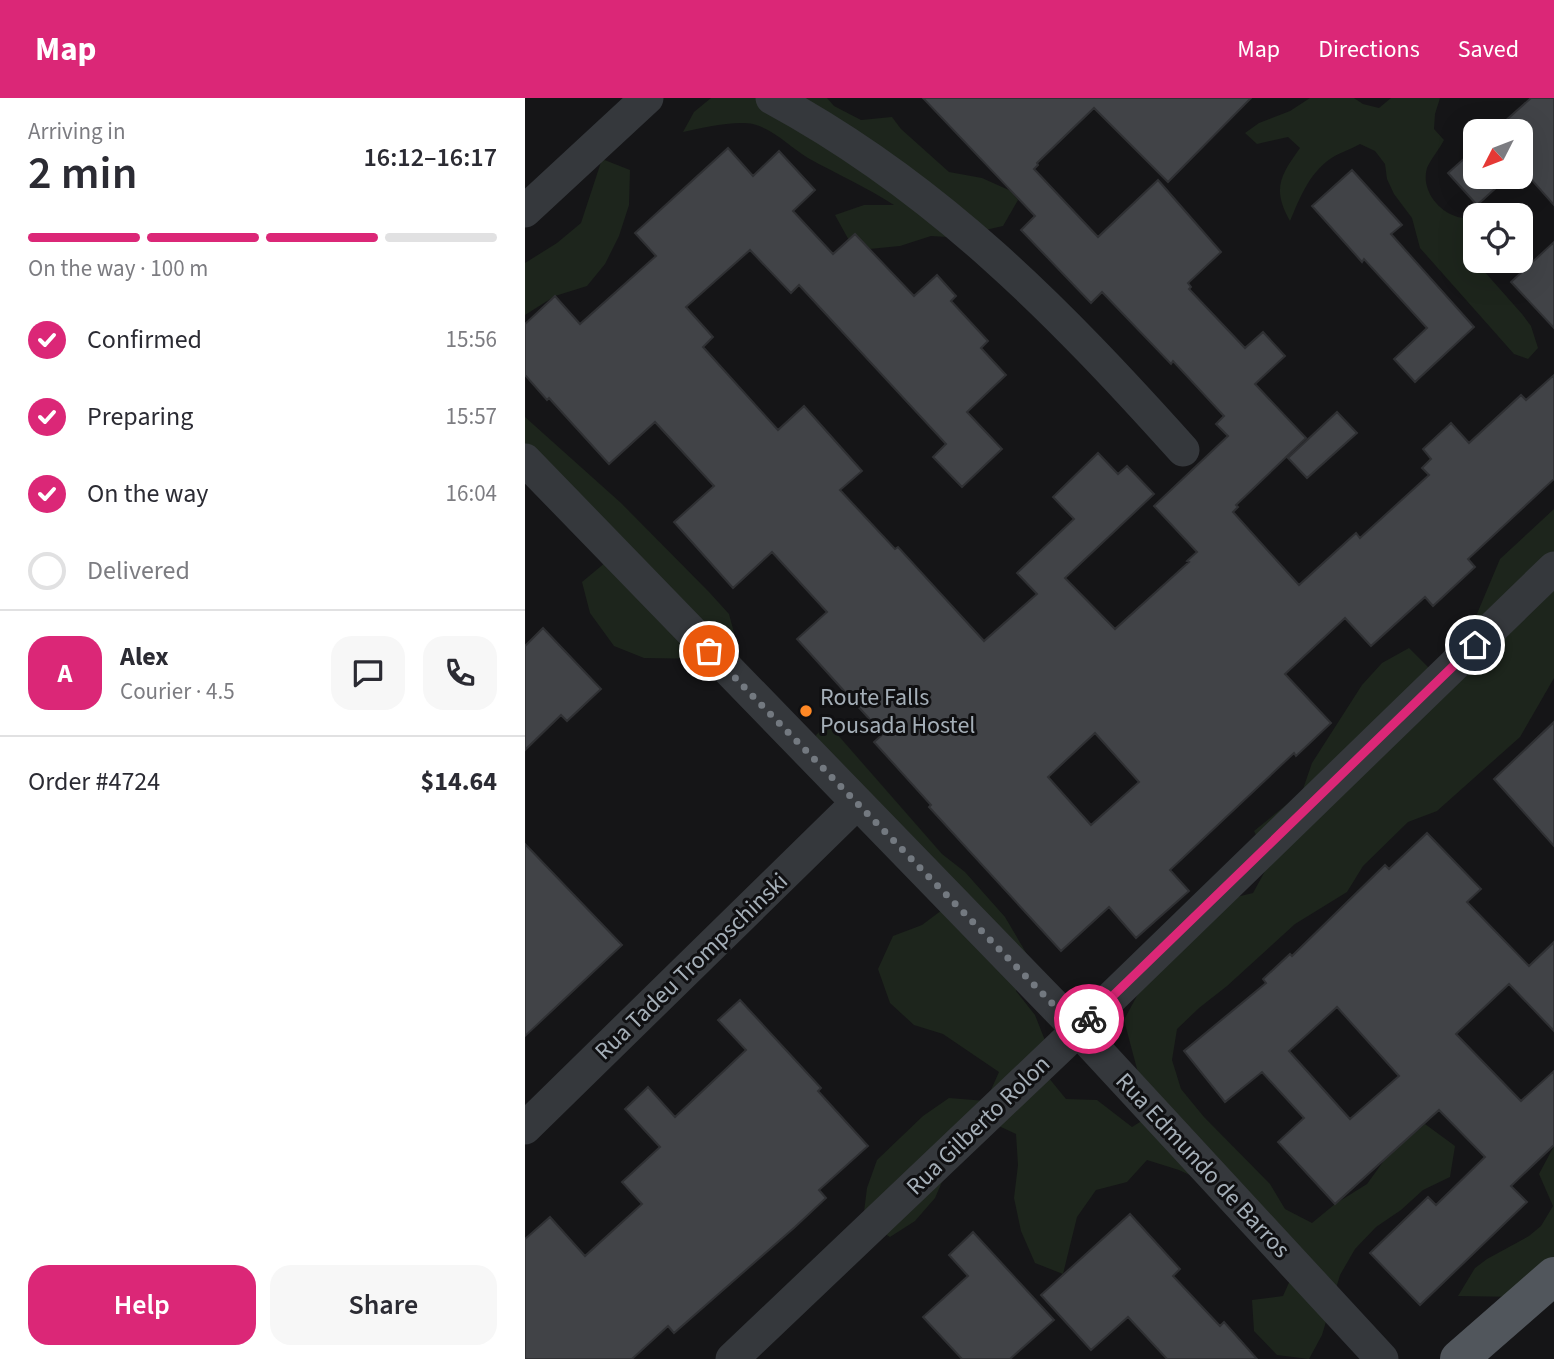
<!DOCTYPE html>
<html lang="en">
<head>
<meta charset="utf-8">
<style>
  body { margin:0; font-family:"Source Sans 3",sans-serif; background:#f7f7f7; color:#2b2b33; height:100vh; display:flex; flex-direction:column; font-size:26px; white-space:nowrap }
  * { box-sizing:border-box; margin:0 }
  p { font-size:23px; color:#7c7c81 }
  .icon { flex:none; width:38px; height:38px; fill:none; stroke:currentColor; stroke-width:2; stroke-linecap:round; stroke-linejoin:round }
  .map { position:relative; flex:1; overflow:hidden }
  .details { display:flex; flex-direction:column; background:#fff; width:525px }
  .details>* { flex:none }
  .needle { width:46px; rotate:228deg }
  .controls { position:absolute; left:938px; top:21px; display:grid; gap:14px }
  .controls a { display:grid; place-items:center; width:70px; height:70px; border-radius:14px; background:#fff; box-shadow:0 7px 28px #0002; font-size:35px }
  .pin { position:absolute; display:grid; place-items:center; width:60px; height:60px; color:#fff; margin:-30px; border:4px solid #fff; border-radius:50%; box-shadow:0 2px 7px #0007 }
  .courier { position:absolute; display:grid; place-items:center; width:70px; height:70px; margin:-35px; border:5px solid #db2777; border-radius:50%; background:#fff; color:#222; box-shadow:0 2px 9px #0007 }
  .headline em { font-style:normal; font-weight:600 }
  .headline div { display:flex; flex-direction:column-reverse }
  .headline { display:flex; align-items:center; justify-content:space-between; height:119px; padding:0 28px }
  h1 { font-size:46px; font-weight:600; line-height:52px }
  .bar { display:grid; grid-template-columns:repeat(4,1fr); gap:10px 7px; align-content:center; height:84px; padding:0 28px }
  .bar i { height:9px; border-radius:5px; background:#e1e1e2 }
  .bar .selected { background:#db2777 }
  .bar p { grid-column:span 4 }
  .line { display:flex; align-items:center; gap:18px; padding:0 28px; border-top:2px solid #e1e1e2 }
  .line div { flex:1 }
  .round { display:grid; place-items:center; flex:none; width:74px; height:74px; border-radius:21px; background:#f7f7f7 }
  ol { padding:0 28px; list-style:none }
  li { display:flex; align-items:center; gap:21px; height:77px }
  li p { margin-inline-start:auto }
  li .icon { padding:7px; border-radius:50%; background:#db2777; color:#fff; stroke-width:4 }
  li:last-child { color:#7c7c81 }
  li i { width:38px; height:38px; border:4px solid #e1e1e2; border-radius:50% }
  .button { display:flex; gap:14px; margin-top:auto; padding:14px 28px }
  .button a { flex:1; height:80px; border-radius:21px; background:#db2777; color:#fff; font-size:28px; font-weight:600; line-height:80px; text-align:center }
  .button a+a { background:#f7f7f7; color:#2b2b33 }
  header { display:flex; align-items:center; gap:42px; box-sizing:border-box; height:98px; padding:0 35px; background:#db2777; color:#fff }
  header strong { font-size:33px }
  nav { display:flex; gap:38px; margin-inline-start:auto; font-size:24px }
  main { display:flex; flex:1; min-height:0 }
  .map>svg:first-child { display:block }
  .green { fill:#1d251c }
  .building { fill:#414347; stroke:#2f3033; stroke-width:2; fill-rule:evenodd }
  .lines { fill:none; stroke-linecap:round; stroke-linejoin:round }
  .minor { stroke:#35383c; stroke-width:33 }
  .primary { stroke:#51565c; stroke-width:38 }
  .done { stroke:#737980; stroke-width:7; stroke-dasharray:0 12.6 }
  .route { stroke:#db2777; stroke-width:9 }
  .poi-dot { fill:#ff8825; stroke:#101012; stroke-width:2.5 }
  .labels { text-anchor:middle; stroke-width:6; stroke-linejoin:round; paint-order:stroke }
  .poi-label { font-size:24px; fill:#a5afb8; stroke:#101012; text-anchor:start }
  .street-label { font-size:24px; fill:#a5afb8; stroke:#101012 }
</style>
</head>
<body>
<header>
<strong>Map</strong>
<nav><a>Map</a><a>Directions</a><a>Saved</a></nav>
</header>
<main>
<section class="details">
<div class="headline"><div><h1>2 min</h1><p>Arriving in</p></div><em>16:12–16:17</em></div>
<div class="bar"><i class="selected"></i><i class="selected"></i><i class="selected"></i><i></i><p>On the way · 100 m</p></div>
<ol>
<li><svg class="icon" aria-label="check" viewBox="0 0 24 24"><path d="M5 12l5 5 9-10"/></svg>Confirmed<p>15:56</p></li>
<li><svg class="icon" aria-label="check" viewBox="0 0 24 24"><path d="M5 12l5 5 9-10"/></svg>Preparing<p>15:57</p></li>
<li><svg class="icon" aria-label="check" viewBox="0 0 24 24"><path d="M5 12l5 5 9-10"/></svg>On the way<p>16:04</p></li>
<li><i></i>Delivered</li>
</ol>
<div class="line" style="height:126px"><b class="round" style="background:#db2777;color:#fff">A</b><div><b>Alex</b><p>Courier · 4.5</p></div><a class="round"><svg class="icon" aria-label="chat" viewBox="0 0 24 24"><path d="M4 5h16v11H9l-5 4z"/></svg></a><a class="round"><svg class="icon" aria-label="phone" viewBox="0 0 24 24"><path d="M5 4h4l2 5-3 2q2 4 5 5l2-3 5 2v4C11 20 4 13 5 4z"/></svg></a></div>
<div class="line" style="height:91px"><div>Order #4724</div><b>$14.64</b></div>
<div class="button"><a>Help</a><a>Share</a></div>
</section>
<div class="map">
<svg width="1029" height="1261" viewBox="0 0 1029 1261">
  <rect width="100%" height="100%" fill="#151517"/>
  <path class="green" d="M186 0H302L309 8 336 22 367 19 376 31 424 74 457 80 486 93 493 102 478 128 447 135 438 140 406 138 375 148 344 151 326 146 310 117 339 107H369C341 89 312 76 283 60 265 49 250 32 228 26 210 22 176 30 158 34L169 14Z
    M785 0H829L838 6 854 10 866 0H915L910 16 909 31 919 42C915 50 904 64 902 70 896 90 911 111 930 118 937 121 944 119 950 125L951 164 997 216 1006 228 1013 250 1003 261 989 256 895 150 887 120 869 96 862 81 860 66 850 53 835 46C825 52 813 55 805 61 783 77 775 100 765 123 747 91 755 78 775 50L763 39 732 46 720 35 734 25 765 13Z
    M77 61 105 72 104 107 94 138 80 166 62 188 30 198 0 217V165L32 145 56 125Z
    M0 319 96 405 184 494 204 516 212 546 185 561 119 560 89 548 65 515 57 484 81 464 0 353Z
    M1029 411V580L995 639 912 713 883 724 838 768 822 794 770 826 702 888 674 910 652 931 647 962 656 991 679 1019 745 1086 760 1111 787 1125 810 1106 842 1086 863 1057 900 1026 930 1048 925 1079 898 1092 876 1112 851 1129 830 1151 815 1177 797 1237 784 1261 752 1257 729 1233 727 1202 758 1198 767 1178 684 1086 654 1072 622 1062 602 1084 571 1092 552 1119 538 1176 510 1165 496 1133 489 1100 493 1067 491 1036 461 1022 423 1070 410 1100 390 1123 365 1139 338 1122 342 1090 352 1062 398 1018 424 1000 461 1003 474 974 418 936 389 927 365 905 353 871 368 838 397 827 421 809 293 652 291 637 305 624 312 636 417 756 440 774 480 819 510 870 491 893 510 917 521 945 523 979 541 1001 572 1002 607 1029 631 1014 616 986 599 922 614 894 695 803 728 795 745 764 729 733 777 694 787 665 837 587 857 565 884 550 904 570 929 549 949 523 975 461Z
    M1029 1048V1168L995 1199 933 1198 950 1170 962 1161 1004 1138 1016 1128 1028 1108 1014 1076Z"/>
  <path class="building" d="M398 0H726L643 84 569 10 512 65 513 67 509 71 573 139 633 82 696 154 663 185 666 189 664 191 720 250 738 234 760 258 730 286 781 340 711 407 713 409 708 414 774 487 831 435 835 440 904 377 897 370 906 361 898 351 926 325 944 345 996 297 1001 302 1029 277V381L943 461 950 469 908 508 900 499 846 548 820 520 760 576 806 625 771 658 769 655 645 772 664 793 611 840 584 809 536 853 404 709 406 707 349 644 358 636 272 541 302 514 247 454 208 490 149 424 189 388 130 324 84 366 24 300 22 302 0 277V226L30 198 55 226 131 158 110 135 203 50 228 78 254 53 290 92 268 113 308 156 330 136 389 198 412 177 431 198 426 203 463 243 456 250 481 277 442 314 477 351 437 389 408 359 421 346 274 187 266 195 225 152 161 209 188 239 178 249 253 332 279 308 337 373 315 392 370 451 373 449 459 543 512 496 492 475 549 421 528 399 573 355 593 376 602 368 629 396 540 480 590 531 664 464 662 463 672 454 629 408 703 338 691 326 699 318 648 263 646 266 577 194 566 205 496 132 510 118ZM570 635 614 684 566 727 523 679Z
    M1006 0H1029V107L996 70V33H969Z
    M950 51V79H983L952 107 923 75Z
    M827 72 877 127 866 136 949 229 890 284 869 261 902 230 839 161 837 164 787 108Z
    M1029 144V230L986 184Z
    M812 314 832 335 782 380 763 360Z
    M18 530 76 591 42 623 36 617 0 652V548Z
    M1029 624V748L969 681Z
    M902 735 956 791 942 804 1004 868 1029 844V933L984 886 931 936 996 1003 1029 973V1047L986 1088 1002 1104 895 1207 845 1155 903 1099 911 1107 960 1059 914 1012 810 1106 753 1044 779 1020 737 974 700 1004 659 953 741 885 738 881 765 856 767 858 860 767 864 771ZM812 909 874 978 825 1021 764 953Z
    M0 746 97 847 0 938Z
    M215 902 296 990 293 993 343 1048 294 1092 301 1100 270 1129 149 1235 143 1228 107 1261H0V1141L25 1119 60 1158 117 1106 97 1084 135 1049 100 1011 123 989 150 1019 221 952 193 922Z
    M605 1116 655 1171 648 1178 695 1228 699 1224 732 1261H642L603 1219 566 1252 516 1197Z
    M448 1134 529 1222 485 1261H437L398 1219 443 1178 424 1157Z"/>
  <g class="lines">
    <path class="minor" d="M247 0C413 90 533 213 658 352
      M0 113 122 0
      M0 362 553 932 857 1261
      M0 1030 332 705
      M207 1261 553 932 1029 470"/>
    <path class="primary" d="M934 1261 1029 1178"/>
  </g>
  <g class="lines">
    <path class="done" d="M184 553 553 932 564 921"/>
    <path class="route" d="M564 921 950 547"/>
  </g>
  <circle class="poi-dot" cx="281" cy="613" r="7"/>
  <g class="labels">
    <g class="poi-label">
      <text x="295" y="607">Route Falls<tspan x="295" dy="28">Pousada Hostel</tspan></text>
    </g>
    <g class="street-label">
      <text transform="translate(166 868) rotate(-44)" y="8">Rua Tadeu Trompschinski</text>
      <text transform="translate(453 1027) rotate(-44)" y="8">Rua Gilberto Rolon</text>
      <text transform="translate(678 1067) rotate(47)" y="8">Rua Edmundo de Barros</text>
    </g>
  </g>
</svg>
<div class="controls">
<a><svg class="needle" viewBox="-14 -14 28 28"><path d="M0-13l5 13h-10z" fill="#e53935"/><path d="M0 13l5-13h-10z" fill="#7c7c81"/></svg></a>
<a><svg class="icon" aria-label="locate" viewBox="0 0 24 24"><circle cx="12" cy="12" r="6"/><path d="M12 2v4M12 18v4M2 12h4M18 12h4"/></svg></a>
</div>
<div class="pin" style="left:184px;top:553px;background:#ea580c"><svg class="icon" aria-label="bag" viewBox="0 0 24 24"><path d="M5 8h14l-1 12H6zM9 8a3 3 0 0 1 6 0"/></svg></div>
<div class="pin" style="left:950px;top:547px;background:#1f2937"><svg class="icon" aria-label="home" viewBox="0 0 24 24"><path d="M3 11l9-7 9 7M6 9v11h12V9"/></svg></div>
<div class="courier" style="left:564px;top:921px"><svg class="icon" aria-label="bike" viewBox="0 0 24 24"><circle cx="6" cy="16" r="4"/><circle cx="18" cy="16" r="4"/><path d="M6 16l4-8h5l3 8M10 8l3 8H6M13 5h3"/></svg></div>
</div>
</main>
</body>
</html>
